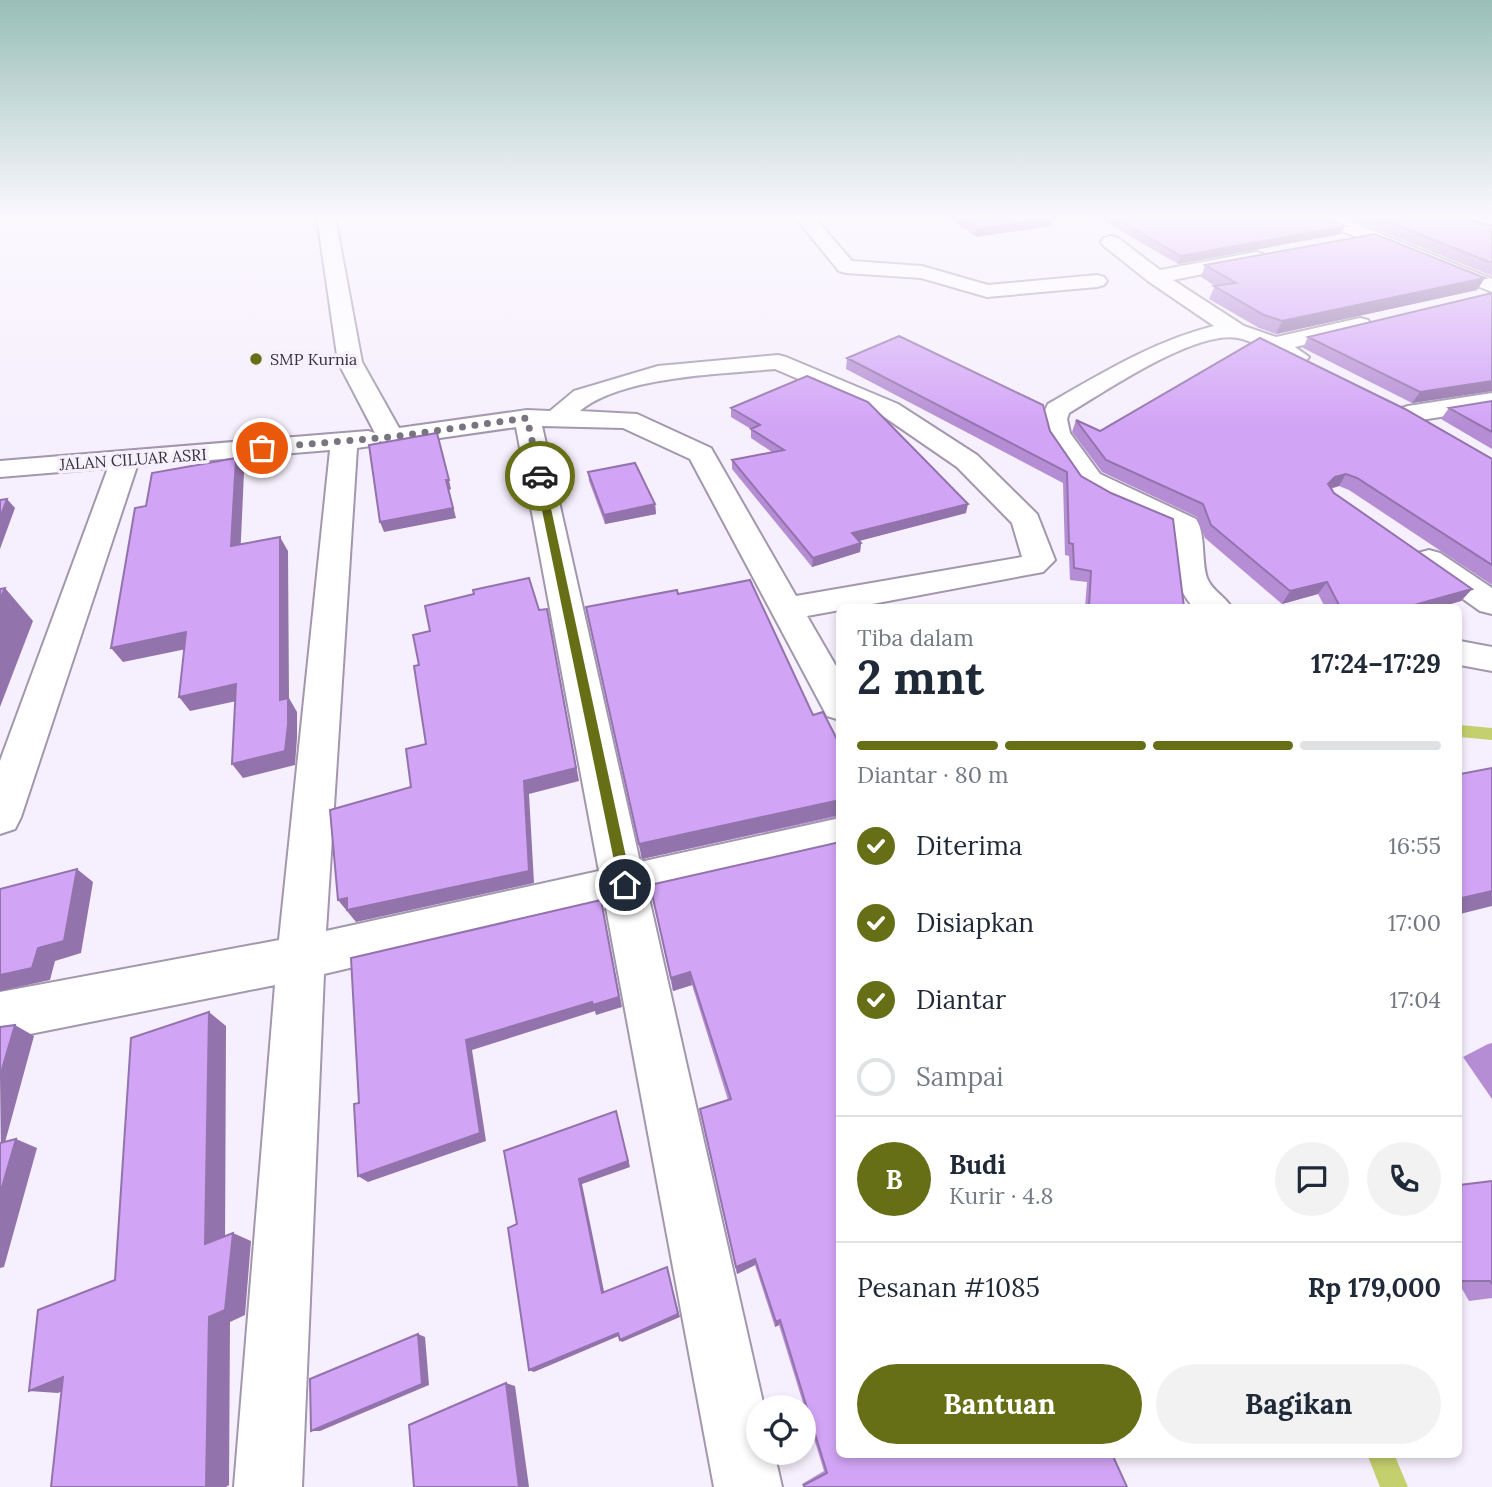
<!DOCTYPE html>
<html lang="id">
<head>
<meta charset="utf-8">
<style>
  body { margin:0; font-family:Lora,serif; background:#f2f2f3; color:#1f2937; height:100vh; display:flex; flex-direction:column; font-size:26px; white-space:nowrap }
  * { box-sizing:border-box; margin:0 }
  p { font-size:23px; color:#747a83 }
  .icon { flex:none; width:38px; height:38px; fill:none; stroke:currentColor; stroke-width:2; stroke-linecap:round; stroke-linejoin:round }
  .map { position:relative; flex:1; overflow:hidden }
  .panel { position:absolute; left:836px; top:604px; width:626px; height:854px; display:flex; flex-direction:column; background:#fff; border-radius:10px; box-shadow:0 4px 10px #0003 }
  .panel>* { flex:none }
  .buttons { position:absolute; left:746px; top:1395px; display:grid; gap:14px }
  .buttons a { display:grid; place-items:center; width:70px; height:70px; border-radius:50%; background:#fff; box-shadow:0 4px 10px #0003; font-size:35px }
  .pin { position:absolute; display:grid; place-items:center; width:60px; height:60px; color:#fff; margin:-30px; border:4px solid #fff; border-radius:50%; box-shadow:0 2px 7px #0007 }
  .courier { position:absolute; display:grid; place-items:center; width:70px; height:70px; margin:-35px; border:5px solid #676f16; border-radius:50%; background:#fff; color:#222; box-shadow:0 2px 9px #0007 }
  .summary em { font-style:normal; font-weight:800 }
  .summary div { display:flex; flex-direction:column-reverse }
  .summary { display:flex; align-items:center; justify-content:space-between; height:119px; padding:0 21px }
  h1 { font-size:46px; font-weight:800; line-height:52px }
  .bar { display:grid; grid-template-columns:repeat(4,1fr); gap:10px 7px; align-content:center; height:84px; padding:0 21px }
  .bar i { height:9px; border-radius:5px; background:#e0e1e3 }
  .bar .current { background:#676f16 }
  .bar p { grid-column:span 4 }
  .line { display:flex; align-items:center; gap:18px; padding:0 21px; border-top:2px solid #e0e1e3 }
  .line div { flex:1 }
  .round { display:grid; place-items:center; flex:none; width:74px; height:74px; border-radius:37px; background:#f2f2f3 }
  ol { padding:0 21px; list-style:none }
  li { display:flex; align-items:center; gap:21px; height:77px }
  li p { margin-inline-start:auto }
  li .icon { padding:7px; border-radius:50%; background:#676f16; color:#fff; stroke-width:4 }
  li:last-child { color:#747a83 }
  li i { width:38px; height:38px; border:4px solid #e0e1e3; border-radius:50% }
  .primary-button { display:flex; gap:14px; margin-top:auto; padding:14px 21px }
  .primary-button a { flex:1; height:80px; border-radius:42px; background:#676f16; color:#fff; font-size:28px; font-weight:800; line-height:80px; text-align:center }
  .primary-button a+a { background:#f2f2f3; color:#1f2937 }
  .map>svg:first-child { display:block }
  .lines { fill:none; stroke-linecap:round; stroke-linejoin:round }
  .stream { fill:#c4cf6d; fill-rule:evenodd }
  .minor-casing { stroke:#a297ad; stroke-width:4 }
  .minor { fill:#fff; fill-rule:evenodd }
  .wall { fill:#b58dd4 }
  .shaded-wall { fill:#9373ac }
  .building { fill:#d2a4f6; stroke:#9373ac; stroke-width:2 }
  .route { fill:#676f16 }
  .done { stroke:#79747f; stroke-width:7; stroke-dasharray:0 12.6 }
  .poi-dot { fill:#676f16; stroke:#f6effd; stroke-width:2.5 }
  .labels { text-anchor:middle; stroke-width:7; stroke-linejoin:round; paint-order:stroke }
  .far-poi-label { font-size:16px; fill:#36323b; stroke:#f6effd; text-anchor:start }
  .far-street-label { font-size:16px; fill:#36323b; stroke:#f6effd }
</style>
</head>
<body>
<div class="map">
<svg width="1492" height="1487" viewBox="0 0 1492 1487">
  <rect width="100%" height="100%" fill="#f6effd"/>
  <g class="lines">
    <path class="stream" d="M1460 725 1492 728V740L1460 737Z
      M1367 1454H1394L1408 1487H1380Z"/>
    <g class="minor-casing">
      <path id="minor" d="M317 217H335L362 362 399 428 527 410 550 411 574 391 658 366 778 355 786 357 898 404 977 455 1037 514 1055 560 1043 572 856 607H840V610L807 616 840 673V720L827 716 690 459 623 428 542 426 640 862 840 818V854L649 898 764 1407H758V1452H774L782 1487H714L606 908 324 974 302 1487H234L275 985 0 1040V992L279 940 330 450 137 466 21 817 15 829 0 834V761L108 468 0 477V461L368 431 375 433 338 362ZM775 369 880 414 957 467 1012 523 1022 557 796 596 711 448 637 414 580 411C621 376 722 374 775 369ZM516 427 599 871 326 931 357 448 377 445 380 441 391 445Z
        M795 217H814L852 261 922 266 988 285 1097 275 1104 277 1107 281 1104 285 1097 287 987 297 921 278 846 273 839 271Z
        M1314 217H1339L1492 279V292L1317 221Z
        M1111 236 1118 238 1160 270 1256 252 1263 254 1266 258 1263 262 1173 280 1244 326 1276 337 1360 318 1368 320 1371 325 1368 330 1295 347 1309 357 1305 362 1297 364C1276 359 1259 342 1238 338 1195 330 1106 391 1069 413L1067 419 1070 433 1100 474 1196 519C1206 534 1201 560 1207 578 1212 591 1225 596 1231 607H1193C1173 583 1171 559 1170 529L1080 486 1044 433 1041 419 1048 404C1102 373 1154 341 1214 326L1148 281 1104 246 1101 242 1104 238Z
        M1492 393V409L1408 422 1399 419 1395 414 1399 409 1408 406Z
        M1429 550 1440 553 1492 588V614L1480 611 1418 567 1413 560 1418 553Z
        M1460 641 1492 647V671L1460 665Z"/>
    </g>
    <use href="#minor" class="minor"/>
  </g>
  <path class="wall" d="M948 217H1050L1051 226 976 237Z
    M1097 217H1323L1341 234 1178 264Z
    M1346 217H1464L1492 226V276Z
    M1481 217H1492V221Z
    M1205 265 1477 290 1276 334 1259 328 1209 299 1215 286 1201 277Z
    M1492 293V391L1412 403 1303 348 1308 337Z
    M847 358 1050 431 1081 476 1184 607H1085L1087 582 1070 580 1069 556 1065 555 1063 483 846 369Z
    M1492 401V449L1441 419 1449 408Z
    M731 408 966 513 859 541 861 543 860 552 812 567 732 469V460L772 452 751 438V429L731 417Z
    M1076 420 1100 431 1492 459V585L1349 490 1339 486 1331 489 1334 493 1472 589 1461 601 1440 607H1325L1318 594 1282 604 1205 538 1197 517 1102 472 1072 432Z
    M588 472 655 504 656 514 605 524 589 481Z
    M678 594 813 715 840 745V816L642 859 586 607Z
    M840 842V1454L1127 1487H803L802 1484 824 1471 779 1325 775 1327 755 1265 737 1274 700 1109 728 1100 692 985 673 991 650 885Z
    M1492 1043V1099L1463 1057 1488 1044Z
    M1492 1181V1298L1469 1301 1461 1287H1460V1185Z"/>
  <path class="shaded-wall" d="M1052 219 1051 226 976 237 977 229Z
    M1345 226 1341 234 1178 264 1181 256Z
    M1485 278 1477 290 1276 334 1282 321Z
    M1492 381V391L1412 403 1420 392Z
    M440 442 451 489 449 490 456 518 384 532 380 522 446 480Z
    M236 458 244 472 240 561 231 546Z
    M1346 474 1339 486 1327 489 1328 484 1335 477Z
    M7 499 15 508 0 549V518Z
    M655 504 656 514 605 524 604 515Z
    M968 504 966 513 851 543 852 533Z
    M280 537 288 551 289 698 297 712V738L295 765 243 778 232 764 280 700Z
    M861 543 860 552 812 567 813 558Z
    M1327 582 1318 594 1282 604 1290 591Z
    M5 588 33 621 0 707V599Z
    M1472 589 1461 601 1440 607H1407Z
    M547 609 579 781 529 794 534 883 356 922 338 900 524 781Z
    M186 632 196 647 123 662 111 648Z
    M236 684 246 699 190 711 179 697Z
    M840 800 839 815 642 859 639 844Z
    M77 869 93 882 81 953 55 961 50 980 0 991V975L38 948Z
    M1492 891V906L1460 914V900L1462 898Z
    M601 900 622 1007 596 1015 595 1011 472 1050 486 1141 368 1182 358 1176 466 1040Z
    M690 972 692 985 673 991 671 978Z
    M209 1012 226 1026 225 1251 205 1244Z
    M15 1025 34 1036 1 1157 0 1076Z
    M616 1111 630 1167 582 1184 605 1296 602 1293 579 1179Z
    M16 1139 37 1148 4 1267 0 1268V1194Z
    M233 1233 251 1241 245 1315 230 1322 229 1485 226 1487H206L209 1317Z
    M755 1259V1265L737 1274 736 1267Z
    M667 1267 680 1317 622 1342 620 1340Z
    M780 1320 779 1325 775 1327 776 1322Z
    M618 1333 621 1335 534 1372 529 1370Z
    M418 1334 425 1337 429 1385 320 1431H311Z
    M63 1377 90 1380 58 1393 29 1391Z
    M506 1383 515 1386 529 1487H519Z"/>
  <path class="building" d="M960 217H1050L1052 219 977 229Z
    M1113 217H1323L1345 226 1181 256Z
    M1376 217H1464L1492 226V263Z
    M1375 234 1485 278 1282 321 1264 315 1214 286 1236 283 1205 265Z
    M1492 293V381L1420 392 1308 337Z
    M899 336 1043 405 1050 431 1081 476 1111 493 1173 519 1184 607H1089L1091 571 1074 568 1073 544 1069 543 1067 472 847 358Z
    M1260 338 1405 409 1492 459V565L1357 478 1346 474 1335 477 1328 484 1334 493 1472 589 1407 607H1340L1327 582 1290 591 1211 525 1203 504 1106 460 1076 420 1100 431Z
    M807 376 868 402 968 504 852 533 861 543 813 558 732 460 784 450 751 429 760 425 731 408Z
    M1492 401V432L1449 408Z
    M437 433 449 480H446L453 508 380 522 369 445Z
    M236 458 231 546 280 537V700L288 698V724L285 751 232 764 236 684 179 697 186 632 111 648 135 508 146 506 152 473Z
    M635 463 655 504 604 515 588 472Z
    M7 499 0 518V500Z
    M529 578 539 610 547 609 576 768 524 781 529 871 347 910V898L338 900 330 810 411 787 406 749 426 744 414 666 419 665 413 635 430 631 425 606 474 594 473 590Z
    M750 580 813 715 823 712 840 745V800L639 844 586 607 677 590 678 594Z
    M5 588 0 599V589Z
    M1492 768V891L1462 898 1460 895V774Z
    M840 842V1454H1112L1127 1487H805L804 1485 827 1473 780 1320 776 1322 755 1259 736 1267 700 1109 731 1099 690 972 671 978 650 885Z
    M77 869 64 941 38 948 32 968 0 975V889Z
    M601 900 619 997 593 1005 592 1002 466 1040 480 1133 358 1176 354 1104 359 1103 351 958Z
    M209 1012 205 1244 233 1233 225 1310 209 1317 206 1487H51L63 1377 29 1391 38 1310 115 1280 131 1038Z
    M15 1025 0 1076V1027Z
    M616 1111 628 1161 579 1179 602 1293 667 1267 678 1314 620 1340 618 1333 529 1370 508 1228 517 1224 504 1151Z
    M16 1139 0 1194V1143Z
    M1492 1181V1284L1490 1281H1460V1185Z
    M418 1334 422 1384 311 1431 310 1379Z
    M506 1383 519 1487H414L409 1425Z"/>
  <linearGradient id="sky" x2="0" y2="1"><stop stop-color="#99bfb7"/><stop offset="0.51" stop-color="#fbf8fe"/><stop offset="1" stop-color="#fbf8fe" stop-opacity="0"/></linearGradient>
  <rect width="1492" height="425" fill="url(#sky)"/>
  <path class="route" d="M540 474 544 476 632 885 625 891 619 885 535 476Z"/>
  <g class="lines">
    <path class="done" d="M262 448 391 437 527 418 540 476"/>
  </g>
  <circle class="poi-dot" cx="256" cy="359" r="7"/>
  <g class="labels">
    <g class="far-poi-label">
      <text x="270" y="365">SMP Kurnia</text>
    </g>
    <g class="far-street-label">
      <text transform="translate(133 459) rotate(-4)" y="6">JALAN CILUAR ASRI</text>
    </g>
  </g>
</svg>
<div class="buttons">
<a><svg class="icon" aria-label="locate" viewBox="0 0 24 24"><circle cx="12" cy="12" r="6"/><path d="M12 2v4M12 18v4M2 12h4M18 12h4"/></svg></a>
</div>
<div class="pin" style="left:262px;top:448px;background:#ea580c"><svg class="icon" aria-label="bag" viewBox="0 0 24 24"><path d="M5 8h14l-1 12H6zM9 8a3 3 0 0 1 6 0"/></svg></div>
<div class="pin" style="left:625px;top:885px;background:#1f2937"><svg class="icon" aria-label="home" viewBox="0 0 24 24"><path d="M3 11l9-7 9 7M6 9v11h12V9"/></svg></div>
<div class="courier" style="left:540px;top:476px"><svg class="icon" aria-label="car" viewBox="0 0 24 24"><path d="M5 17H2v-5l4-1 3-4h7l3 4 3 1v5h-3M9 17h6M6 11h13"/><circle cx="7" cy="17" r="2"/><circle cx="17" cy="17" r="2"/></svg></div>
<section class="panel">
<div class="summary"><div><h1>2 mnt</h1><p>Tiba dalam</p></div><em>17:24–17:29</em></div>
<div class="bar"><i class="current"></i><i class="current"></i><i class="current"></i><i></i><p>Diantar · 80 m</p></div>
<ol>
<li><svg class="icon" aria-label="check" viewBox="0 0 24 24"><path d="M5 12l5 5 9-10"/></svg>Diterima<p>16:55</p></li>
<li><svg class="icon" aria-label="check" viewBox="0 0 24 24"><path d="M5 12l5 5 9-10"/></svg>Disiapkan<p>17:00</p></li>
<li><svg class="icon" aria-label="check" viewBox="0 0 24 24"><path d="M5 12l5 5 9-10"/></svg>Diantar<p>17:04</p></li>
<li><i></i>Sampai</li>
</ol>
<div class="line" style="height:126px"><b class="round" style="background:#676f16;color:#fff">B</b><div><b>Budi</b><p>Kurir · 4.8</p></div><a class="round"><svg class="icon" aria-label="chat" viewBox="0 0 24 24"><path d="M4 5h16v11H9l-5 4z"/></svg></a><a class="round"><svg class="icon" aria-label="phone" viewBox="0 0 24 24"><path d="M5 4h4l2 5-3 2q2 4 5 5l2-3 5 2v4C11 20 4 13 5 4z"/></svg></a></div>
<div class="line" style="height:91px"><div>Pesanan #1085</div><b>Rp 179,000</b></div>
<div class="primary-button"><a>Bantuan</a><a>Bagikan</a></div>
</section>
</div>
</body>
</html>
